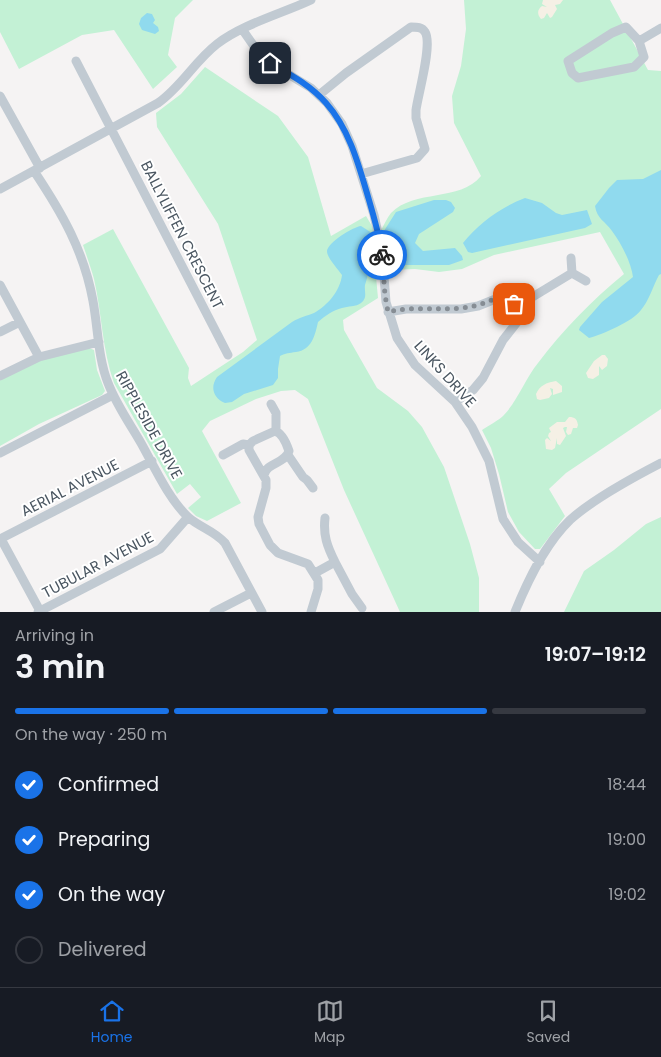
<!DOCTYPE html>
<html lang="en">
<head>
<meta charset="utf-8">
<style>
  body { margin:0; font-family:Poppins,sans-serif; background:#242831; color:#f1f3f6; height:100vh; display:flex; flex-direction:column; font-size:19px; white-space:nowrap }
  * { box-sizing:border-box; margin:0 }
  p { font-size:16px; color:#9ea1a6 }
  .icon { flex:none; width:28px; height:28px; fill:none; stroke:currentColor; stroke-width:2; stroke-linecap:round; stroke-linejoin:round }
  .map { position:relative; height:612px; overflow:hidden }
  .sheet { display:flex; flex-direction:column; background:#171b24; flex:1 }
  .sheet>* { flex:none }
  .pin { position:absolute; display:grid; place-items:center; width:42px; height:42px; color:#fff; margin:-21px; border-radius:10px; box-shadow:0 2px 8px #0006 }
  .courier { position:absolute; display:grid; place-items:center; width:50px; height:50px; margin:-25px; border:4px solid #1a73e8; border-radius:50%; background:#fff; color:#222; box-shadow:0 1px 6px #0007 }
  .summary em { font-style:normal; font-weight:600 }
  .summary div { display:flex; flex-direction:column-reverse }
  .summary { display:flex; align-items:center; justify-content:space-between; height:85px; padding:0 15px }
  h1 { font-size:32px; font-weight:600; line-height:38px }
  .bar { display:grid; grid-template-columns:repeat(4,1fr); gap:8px 5px; align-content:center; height:60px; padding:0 15px }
  .bar i { height:6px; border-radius:4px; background:#363941 }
  .bar .active { background:#1a73e8 }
  .bar p { grid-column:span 4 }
  ol { padding:0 15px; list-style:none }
  li { display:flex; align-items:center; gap:15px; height:55px }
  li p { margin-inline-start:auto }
  li .icon { padding:5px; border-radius:50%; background:#1a73e8; color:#fff; stroke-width:4 }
  li:last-child { color:#9ea1a6 }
  li i { width:28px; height:28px; border:2px solid #363941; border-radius:50% }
  .tabs { display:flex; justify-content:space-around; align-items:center; height:70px; border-top:1px solid #363941; background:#171b24; font-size:14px; color:#9ea1a6 }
  .tabs a { display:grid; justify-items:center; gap:2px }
  .tabs .active { color:#1a73e8 }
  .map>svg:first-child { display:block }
  .green { fill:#c3f1d5 }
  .sand { fill:#f5f0e5 }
  .water { fill:#90daee }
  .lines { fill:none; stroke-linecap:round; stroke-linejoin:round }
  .minor { stroke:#c1cad2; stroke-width:9 }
  .done { stroke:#868d94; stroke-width:5; stroke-dasharray:0 9 }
  .route { stroke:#1a73e8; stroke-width:6 }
  .labels { text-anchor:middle; stroke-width:4; stroke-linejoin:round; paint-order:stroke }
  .street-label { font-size:15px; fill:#4a5661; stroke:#fff }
</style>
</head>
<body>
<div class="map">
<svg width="661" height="612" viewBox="0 0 661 612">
  <rect width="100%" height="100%" fill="#f5f3f3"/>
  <path class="green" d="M0 0H193L175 18 168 55 177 67 153 89 114 30 82 35 19 69 0 32Z
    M464 0H610L648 70 661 71V409L566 473 549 489 565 516 540 549H535L519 532 508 512 499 474 491 448 482 430C489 425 498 421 504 415 518 400 525 379 538 363 563 330 592 300 624 274L600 232 494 255 462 269 439 272 415 269 390 270 388 277 378 246 375 266 378 298 343 320 344 330 377 388 408 411 422 427 444 467 470 544 479 578V612H400L344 490 308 399 295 390 281 391 256 399 210 421 202 431 241 503 207 521 196 516 188 508 201 497 190 484 177 494 114 383C102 349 102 314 94 279 91 268 87 257 83 245L113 229 189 368 188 378 191 386 243 352 257 340 218 224 157 127 156 113 181 94 205 67 278 116 308 157 331 236 366 216 375 231 381 230C384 225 387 218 391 213 414 189 460 202 481 176L454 123 452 96 461 66 466 29Z
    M89 348 94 350 97 370 105 391 102 395 39 424 0 446V380L41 360Z
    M661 517V612H564L584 571 614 550 646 524Z"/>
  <path class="sand" d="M543 0H563L560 4 555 5 557 9 552 17 550 18 547 13 544 18 541 19C537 14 537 10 542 6L547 7 542 4Z
    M602 355H605L608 359 607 366 602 370 599 366V375L593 379 588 378 586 373 594 361Z
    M556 381 562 386V392L553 395V389L550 388 552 394 549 398 540 400 537 399 536 394C540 385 546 383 556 381Z
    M569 417C575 417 577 419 578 425L577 428H573L571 434 568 435 566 432 567 427H565L563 428 566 436 560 445 557 444V438L555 448 552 450 546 449 545 440 547 438 551 441 548 436 549 433 551 432 549 428 557 422H565Z"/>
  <path class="water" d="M147 13 152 14 155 20 153 23 158 27 159 31 155 34 142 30 139 24 141 18Z
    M661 170V274L659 275C653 286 649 301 641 310 632 322 603 334 589 338L579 330 580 327 602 302 633 277C631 262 621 243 612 231 605 221 597 219 595 206L609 188 617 180 643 179Z
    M525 198 542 203 556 213 562 215 587 210 592 224 585 228 472 253 468 252 463 243C479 223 501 207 525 198Z
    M434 200H446L451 202 455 208 453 212 419 234 415 243 423 251 455 248 462 256 463 260 449 265H403L386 244H377C369 256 370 271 365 285 364 292 368 297 361 303 356 307 348 306 342 308 333 310 325 316 318 322 315 335 312 350 296 352 289 353 286 353 280 356L278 369V378L273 385 244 394 232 402 225 403C213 398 210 387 217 377L292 322C300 317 307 316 314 313 328 305 340 291 342 275 338 269 327 258 327 251 328 242 353 227 361 226L375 235 382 234 396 212Z"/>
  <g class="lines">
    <path class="minor" d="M626 27 639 41 644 57 634 67 578 78 572 73 568 61 612 33Z
      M242 29 258 52 270 63 311 88 327 103 342 124 352 146 374 215 382 251 386 302 397 338 415 365 455 402 472 427 489 461 503 519 518 542 540 562
      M639 41 661 28
      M76 61 228 355
      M319 95 346 73 411 27C417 27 422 27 425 32 433 44 418 94 416 110V118L425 149 417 158 361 174
      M0 96 40 168
      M34 171C62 213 84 251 93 301 98 328 98 358 108 383 116 404 130 424 141 443 154 466 168 498 188 517 199 527 215 531 225 543L262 612
      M0 189 158 103C181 87 195 61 217 44 243 24 281 14 311 0
      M571 258 572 273 586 281
      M0 285 39 357
      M388 312 406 309H461L478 306 503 296 509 298 516 307 572 273
      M0 332 20 322
      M0 376 39 357 99 342
      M455 402 473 390 483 378 503 340 518 321 519 315 516 307
      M271 404 276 413V431
      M249 445V450L266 480V488L258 517 259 524 270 545 278 553 308 564 318 580V589L311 612
      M249 445 253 441 275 431C282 433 287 445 289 451 285 464 267 462 264 475
      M0 453 113 395
      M223 455 243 444 249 445
      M288 455 303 477 307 480 313 488
      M0 539 152 461
      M1 539 40 611
      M335 562 352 594 362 608
      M315 573 335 562C327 546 323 535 325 518
      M38 612 160 549 188 517
      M214 612 251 593
      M515 612C528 580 545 544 570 520 592 500 634 477 661 463"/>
  </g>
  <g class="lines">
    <path class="done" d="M382 255 385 295 388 312C426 303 456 317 494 299 503 295 508 296 514 304"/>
    <path class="route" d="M270 63C291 75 310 85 326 103 350 130 359 166 369 200 374 218 380 237 382 255"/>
  </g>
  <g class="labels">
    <g class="street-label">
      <text transform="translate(182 235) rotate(63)" y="5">BALLYLIFFEN CRESCENT</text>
      <text transform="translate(445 374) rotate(48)" y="5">LINKS DRIVE</text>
      <text transform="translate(149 425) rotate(61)" y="5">RIPPLESIDE DRIVE</text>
      <text transform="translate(70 488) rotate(-27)" y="5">AERIAL AVENUE</text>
      <text transform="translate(98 565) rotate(-28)" y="5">TUBULAR AVENUE</text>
    </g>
  </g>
</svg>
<div class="pin" style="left:514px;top:304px;background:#ea580c"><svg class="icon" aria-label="bag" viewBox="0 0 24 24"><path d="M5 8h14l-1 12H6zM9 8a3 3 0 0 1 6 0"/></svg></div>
<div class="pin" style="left:270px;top:63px;background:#1f2937"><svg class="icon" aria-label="home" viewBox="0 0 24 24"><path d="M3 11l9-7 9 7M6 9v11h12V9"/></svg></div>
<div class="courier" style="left:382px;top:255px"><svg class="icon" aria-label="bike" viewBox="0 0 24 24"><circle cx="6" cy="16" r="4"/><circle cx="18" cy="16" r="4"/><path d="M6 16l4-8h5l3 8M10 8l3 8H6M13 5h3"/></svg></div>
</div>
<section class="sheet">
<div class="summary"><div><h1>3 min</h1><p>Arriving in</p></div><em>19:07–19:12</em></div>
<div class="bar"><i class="active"></i><i class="active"></i><i class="active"></i><i></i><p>On the way · 250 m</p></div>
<ol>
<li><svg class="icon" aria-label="check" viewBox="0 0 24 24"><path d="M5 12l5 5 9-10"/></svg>Confirmed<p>18:44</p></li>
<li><svg class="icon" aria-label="check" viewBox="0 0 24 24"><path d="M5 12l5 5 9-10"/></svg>Preparing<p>19:00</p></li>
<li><svg class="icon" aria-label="check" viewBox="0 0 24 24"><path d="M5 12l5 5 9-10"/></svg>On the way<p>19:02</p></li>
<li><i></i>Delivered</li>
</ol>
</section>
<nav class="tabs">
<a class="active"><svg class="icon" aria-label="home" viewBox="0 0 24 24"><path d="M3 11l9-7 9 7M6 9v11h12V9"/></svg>Home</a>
<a><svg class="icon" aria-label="map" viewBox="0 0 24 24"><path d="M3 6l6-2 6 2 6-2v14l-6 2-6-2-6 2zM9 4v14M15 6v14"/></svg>Map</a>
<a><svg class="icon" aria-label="saved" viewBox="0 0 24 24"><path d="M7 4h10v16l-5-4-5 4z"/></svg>Saved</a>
</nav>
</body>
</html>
